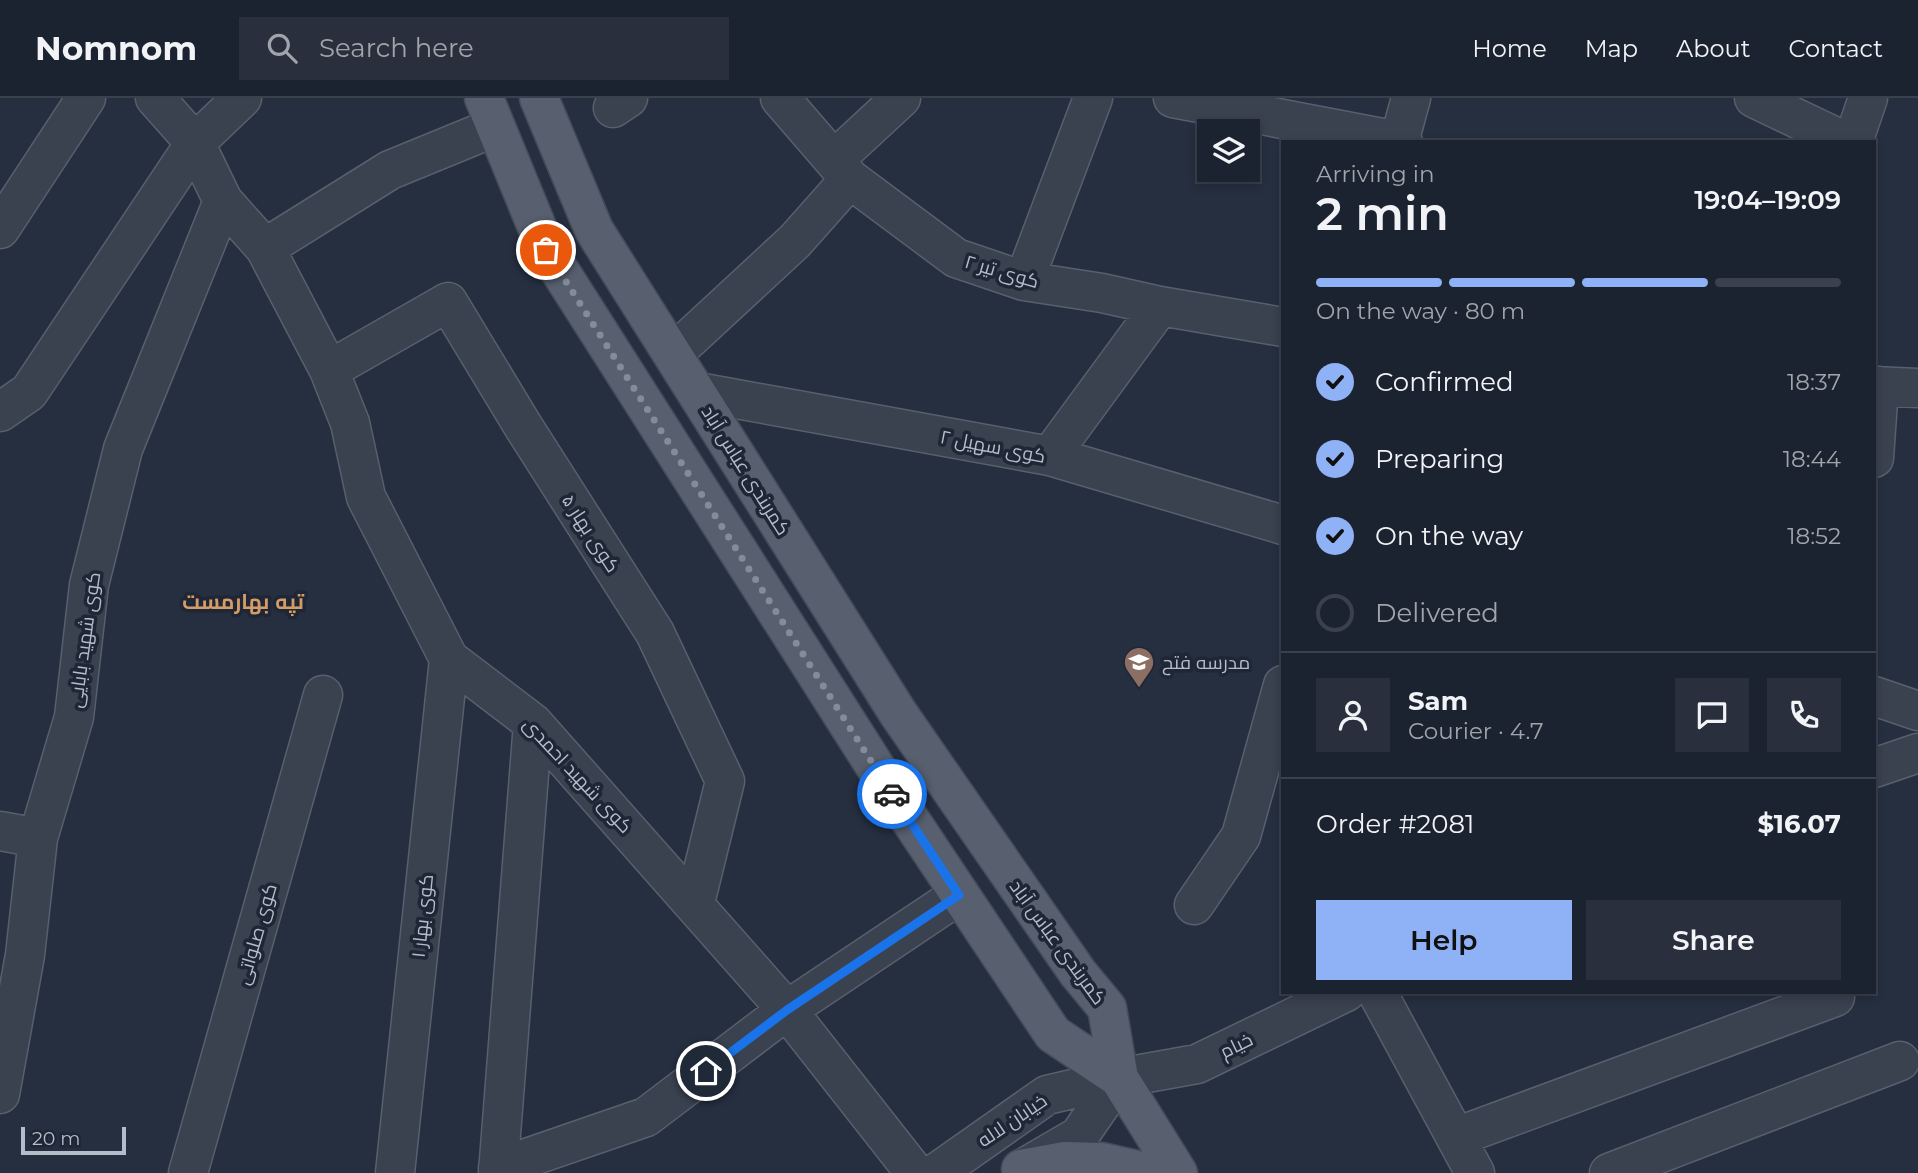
<!DOCTYPE html>
<html lang="en">
<head>
<meta charset="utf-8">
<style>
  body { margin:0; font-family:Montserrat,Cairo,sans-serif; background:#292f3c; color:#f1f3f6; height:100vh; display:flex; flex-direction:column; font-size:26px; white-space:nowrap }
  * { box-sizing:border-box; margin:0 }
  p { font-size:23px; color:#a0a4ab }
  .icon { flex:none; width:38px; height:38px; fill:none; stroke:currentColor; stroke-width:2; stroke-linecap:round; stroke-linejoin:round }
  .map { position:relative; flex:1; overflow:hidden }
  .sheet { position:absolute; left:1281px; top:42px; width:595px; height:854px; display:flex; flex-direction:column; background:#1c2330; border-radius:0px; box-shadow:0 4px 10px #0003,0 0 0 2px #3a404c }
  .sheet>* { flex:none }
  .buttons { position:absolute; left:1197px; top:21px; display:grid; gap:14px }
  .buttons a { display:grid; place-items:center; width:63px; height:63px; border-radius:0px; background:#1c2330; box-shadow:0 4px 10px #0003,0 0 0 2px #3a404c; font-size:35px }
  .scale { position:absolute; left:21px; bottom:18px; width:105px; box-sizing:border-box; padding-left:7px; border:4px solid #b6bdca; border-top:0; font-size:19px; line-height:24px; white-space:nowrap; color:#b6bdca; -webkit-text-stroke:5px #1f2635; paint-order:stroke }
  .pin { position:absolute; display:grid; place-items:center; width:60px; height:60px; color:#fff; margin:-30px; border:4px solid #fff; border-radius:50%; box-shadow:0 2px 7px #0007 }
  .courier { position:absolute; display:grid; place-items:center; width:70px; height:70px; margin:-35px; border:5px solid #1a73e8; border-radius:50%; background:#fff; color:#222; box-shadow:0 2px 9px #0007 }
  .overview em { font-style:normal; font-weight:600 }
  .overview div { display:flex; flex-direction:column-reverse }
  .overview { display:flex; align-items:center; justify-content:space-between; height:119px; padding:0 35px }
  h1 { font-size:46px; font-weight:600; line-height:52px }
  .bar { display:grid; grid-template-columns:repeat(4,1fr); gap:10px 7px; align-content:center; height:84px; padding:0 35px }
  .bar i { height:9px; border-radius:5px; background:#3a404c }
  .bar .on { background:#8fb1f6 }
  .bar p { grid-column:span 4 }
  .line { display:flex; align-items:center; gap:18px; padding:0 35px; border-top:2px solid #3a404c }
  .line div { flex:1 }
  .round { display:grid; place-items:center; flex:none; width:74px; height:74px; border-radius:0px; background:#292f3c }
  ol { padding:0 35px; list-style:none }
  li { display:flex; align-items:center; gap:21px; height:77px }
  li p { margin-inline-start:auto }
  li .icon { padding:7px; border-radius:50%; background:#8fb1f6; color:#111; stroke-width:4 }
  li:last-child { color:#a0a4ab }
  li i { width:38px; height:38px; border:4px solid #3a404c; border-radius:50% }
  .primary-button { display:flex; gap:14px; margin-top:auto; padding:14px 35px }
  .primary-button a { flex:1; height:80px; border-radius:0px; background:#8fb1f6; color:#111; font-size:28px; font-weight:600; line-height:80px; text-align:center }
  .primary-button a+a { background:#292f3c; color:#f1f3f6 }
  header { display:flex; align-items:center; gap:42px; box-sizing:border-box; height:98px; padding:0 35px; background:#1c2330; border-bottom:2px solid #3a404c }
  header strong { font-size:33px }
  nav { display:flex; gap:38px; margin-inline-start:auto; font-size:24px }
  .search { width:490px; height:63px; background:#292f3c; display:flex; align-items:center; gap:18px; box-sizing:border-box; padding:0 24px; border-radius:0px; color:#a0a4ab; font-size:26px }
  .map>svg:first-child { display:block }
  .lines { fill:none; stroke-linecap:round; stroke-linejoin:round }
  .minor-casing { stroke:#585f6d; stroke-width:41 }
  .major-casing { stroke:#434a59; stroke-width:41 }
  .minor { stroke:#3a414f; stroke-width:38 }
  .major { stroke:#58606f; stroke-width:38 }
  .done { stroke:#848b9a; stroke-width:7; stroke-dasharray:0 12.6 }
  .route { stroke:#1a73e8; stroke-width:9 }
  .labels { text-anchor:middle; stroke-width:7; stroke-linejoin:round; paint-order:stroke }
  .street-label { font-size:19px; fill:#b6bdca; stroke:#1f2635 }
  .poi-label { font-size:19px; fill:#b6bdca; stroke:#1f2635; text-anchor:start }
  .neighbourhood-label { font-size:21px; font-weight:bold; fill:#d49d68; stroke:#1f2635 }
</style>
</head>
<body>
<header>
<strong>Nomnom</strong>
<div class="search"><svg class="icon" aria-label="search" viewBox="0 0 24 24"><circle cx="10" cy="10" r="6"/><path d="M15 15l6 6"/></svg>Search here</div>
<nav><a>Home</a><a>Map</a><a>About</a><a>Contact</a></nav>
</header>
<div class="map">
<svg width="1918" height="1075" viewBox="0 0 1918 1075">
  <rect width="100%" height="100%" fill="#262f40"/>
  <g class="lines">
    <g class="minor-casing">
      <path id="minor" d="M155 0 195 45 223 103 265 150 329 272 350 325 366 399 449 561 533 625 787 912 915 1075
        M780 0 850 81 956 160 1024 183 1102 195 1160 208 1283 229
        M1173 0 1403 44
        M1754 0 1846 44
        M613 10 628 0
        M1399 44 1411 0
        M1853 44 1868 0
        M834 62 901 0
        M0 131 86 0
        M265 150 390 72 495 29
        M1024 183 1093 0
        M674 255 795 143 850 81
        M329 272 448 204 523 328 655 535 725 683 695 805
        M1874 288 1918 290
        M698 294 1050 358 1283 427
        M0 314 29 294 195 45 242 0
        M1050 358 1160 208
        M1874 360 1879 288
        M1874 598 1918 613
        M1874 670 1918 655
        M0 733 38 740
        M1194 807 1241 738 1283 587
        M1377 894 1475 1075
        M0 996 25 857 38 740 74 619 89 487 123 351 223 103
        M1456 1039 1835 899
        M498 1070 646 1019 787 912 959 797
        M1024 1070 1079 1038 1119 980
        M188 1075 323 597
        M395 1075 449 561
        M498 1075 533 625
        M936 1075 1047 997 1119 980 1197 966 1346 894
        M1609 1075 1900 963"/>
    </g>
    <g class="major-casing">
      <path id="major" d="M484 0 546 151 885 684 1053 936 1119 980
        M539 0 594 132 898 615 1078 875 1107 910 1119 980 1178 1075
        M1021 1071 1065 1063 1102 1064 1150 1075"/>
    </g>
    <use href="#minor" class="minor"/>
    <use href="#major" class="major"/>
  </g>
  <g class="lines">
    <path class="done" d="M546 152 892 696"/>
    <path class="route" d="M706 973 787 912 959 797 892 696"/>
  </g>
  <defs>
    <g id="school-pin" transform="scale(1.575)"><path d="M0 17L-7.5 6A9.5 9.5 0 1 1 7.5 6Z" fill="#8d6e63" stroke="#1f2635"/><path d="M0-5L7-2L0 1L-7-2ZM-4 1L0 2.5L4 1V4Q0 6-4 4Z" fill="#fff"/></g>
  </defs>
  <g fill-rule="evenodd">
    <use href="#school-pin" x="1139" y="564"/>
  </g>
  <g class="labels">
    <g class="street-label">
      <text transform="translate(1002 173) rotate(16)" y="7">کوی تیر ۲</text>
      <text transform="translate(993 348) rotate(11)" y="7">کوی سهیل ۲</text>
      <text transform="translate(746 372) rotate(58)" y="7">کمربندی عباس آباد</text>
      <text transform="translate(591 435) rotate(57)" y="7">کوی بهار ۵</text>
      <text transform="translate(84 542) rotate(-82)" y="7">کوی شهید بابایی</text>
      <text transform="translate(578 677) rotate(47)" y="7">کوی شهید احمدی</text>
      <text transform="translate(422 818) rotate(-84)" y="7">کوی بهار ۱</text>
      <text transform="translate(256 836) rotate(-74)" y="7">کوی صلواتی</text>
      <text transform="translate(1058 844) rotate(54)" y="7">کمربندی عباس آباد</text>
      <text transform="translate(1236 947) rotate(-26)" y="7">خیام</text>
      <text transform="translate(1012 1022) rotate(-34)" y="7">خیابان لاله</text>
    </g>
    <g class="poi-label">
      <text x="1162" y="571">مدرسه فتح</text>
    </g>
    <g class="neighbourhood-label">
      <text x="243" y="511">تپه بهارمست</text>
    </g>
  </g>
</svg>
<div class="buttons">
<a><svg class="icon" aria-label="layers" viewBox="0 0 24 24"><path d="M12 4l9 5-9 5-9-5zM3 14l9 5 9-5"/></svg></a>
</div>
<div class="scale">20 m</div>
<div class="pin" style="left:546px;top:152px;background:#ea580c"><svg class="icon" aria-label="bag" viewBox="0 0 24 24"><path d="M5 8h14l-1 12H6zM9 8a3 3 0 0 1 6 0"/></svg></div>
<div class="pin" style="left:706px;top:973px;background:#1f2937"><svg class="icon" aria-label="home" viewBox="0 0 24 24"><path d="M3 11l9-7 9 7M6 9v11h12V9"/></svg></div>
<div class="courier" style="left:892px;top:696px"><svg class="icon" aria-label="car" viewBox="0 0 24 24"><path d="M5 17H2v-5l4-1 3-4h7l3 4 3 1v5h-3M9 17h6M6 11h13"/><circle cx="7" cy="17" r="2"/><circle cx="17" cy="17" r="2"/></svg></div>
<section class="sheet">
<div class="overview"><div><h1>2 min</h1><p>Arriving in</p></div><em>19:04–19:09</em></div>
<div class="bar"><i class="on"></i><i class="on"></i><i class="on"></i><i></i><p>On the way · 80 m</p></div>
<ol>
<li><svg class="icon" aria-label="check" viewBox="0 0 24 24"><path d="M5 12l5 5 9-10"/></svg>Confirmed<p>18:37</p></li>
<li><svg class="icon" aria-label="check" viewBox="0 0 24 24"><path d="M5 12l5 5 9-10"/></svg>Preparing<p>18:44</p></li>
<li><svg class="icon" aria-label="check" viewBox="0 0 24 24"><path d="M5 12l5 5 9-10"/></svg>On the way<p>18:52</p></li>
<li><i></i>Delivered</li>
</ol>
<div class="line" style="height:126px"><a class="round"><svg class="icon" aria-label="person" viewBox="0 0 24 24"><circle cx="12" cy="8" r="4"/><path d="M4 21q1-7 8-7t8 7"/></svg></a><div><b>Sam</b><p>Courier · 4.7</p></div><a class="round"><svg class="icon" aria-label="chat" viewBox="0 0 24 24"><path d="M4 5h16v11H9l-5 4z"/></svg></a><a class="round"><svg class="icon" aria-label="phone" viewBox="0 0 24 24"><path d="M5 4h4l2 5-3 2q2 4 5 5l2-3 5 2v4C11 20 4 13 5 4z"/></svg></a></div>
<div class="line" style="height:91px"><div>Order #2081</div><b>$16.07</b></div>
<div class="primary-button"><a>Help</a><a>Share</a></div>
</section>
</div>
</body>
</html>
